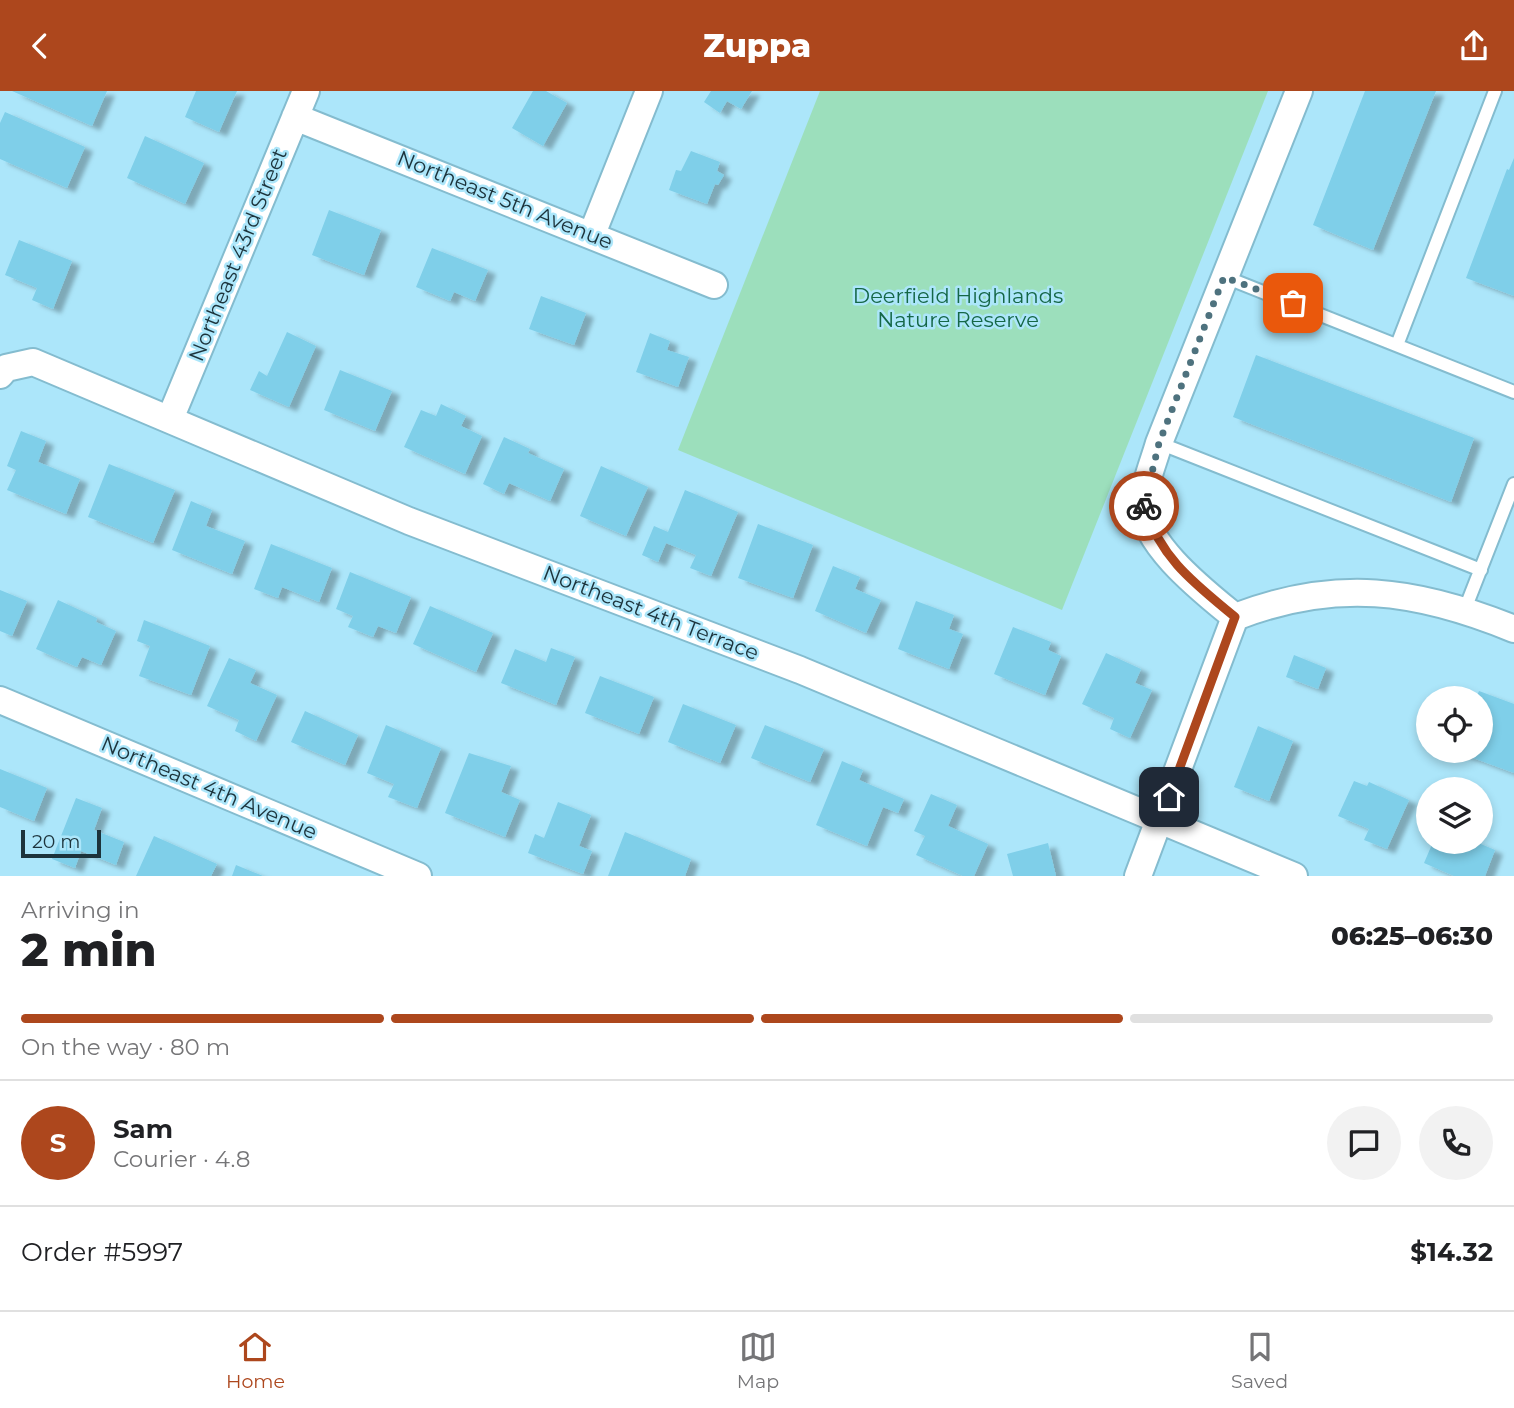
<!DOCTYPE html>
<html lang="en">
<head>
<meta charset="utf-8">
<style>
  body { margin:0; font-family:Montserrat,sans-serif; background:#f2f2f2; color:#202124; height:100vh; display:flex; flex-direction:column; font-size:26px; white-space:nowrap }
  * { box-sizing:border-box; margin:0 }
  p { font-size:23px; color:#757577 }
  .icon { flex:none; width:38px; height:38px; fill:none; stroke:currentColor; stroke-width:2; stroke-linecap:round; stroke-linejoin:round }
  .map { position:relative; height:785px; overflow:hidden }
  .drawer { display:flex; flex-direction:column; background:#fff; flex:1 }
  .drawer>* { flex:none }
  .tools { position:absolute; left:1416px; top:595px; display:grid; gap:14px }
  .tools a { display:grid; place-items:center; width:77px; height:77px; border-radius:50%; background:#fff; box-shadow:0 4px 10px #0003; font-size:35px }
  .scale { position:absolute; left:21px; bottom:18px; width:80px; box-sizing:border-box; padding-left:7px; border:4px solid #1c333b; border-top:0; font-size:19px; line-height:24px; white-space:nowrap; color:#1c333b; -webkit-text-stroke:5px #ace6fa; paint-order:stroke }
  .pin { position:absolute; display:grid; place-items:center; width:60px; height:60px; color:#fff; margin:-30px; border-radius:14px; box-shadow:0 4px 10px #0006 }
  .courier { position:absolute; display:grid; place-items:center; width:70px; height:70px; margin:-35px; border:5px solid #ad471d; border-radius:50%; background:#fff; color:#222; box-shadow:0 2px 9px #0007 }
  .headline em { font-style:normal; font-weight:800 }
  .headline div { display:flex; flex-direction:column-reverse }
  .headline { display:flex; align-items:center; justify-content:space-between; height:119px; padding:0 21px }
  h1 { font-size:46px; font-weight:800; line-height:52px }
  .bar { display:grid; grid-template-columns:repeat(4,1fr); gap:10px 7px; align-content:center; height:84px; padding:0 21px }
  .bar i { height:9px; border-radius:5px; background:#e0e0e0 }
  .bar .active { background:#ad471d }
  .bar p { grid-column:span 4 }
  .line { display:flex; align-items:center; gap:18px; padding:0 21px; border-top:2px solid #e0e0e0 }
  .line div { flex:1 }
  .round { display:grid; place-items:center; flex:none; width:74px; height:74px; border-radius:37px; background:#f2f2f2 }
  header { display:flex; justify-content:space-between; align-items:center; height:91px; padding:0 21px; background:#ad471d; color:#fff; font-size:32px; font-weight:800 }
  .menu { display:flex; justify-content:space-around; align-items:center; height:98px; border-top:2px solid #e0e0e0; background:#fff; font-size:19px; color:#757577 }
  .menu a { display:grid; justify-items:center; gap:4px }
  .menu .active { color:#ad471d }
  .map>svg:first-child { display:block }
  .green { fill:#9cdfbc }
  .building { fill:#7fcfe9; filter:url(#shadow) }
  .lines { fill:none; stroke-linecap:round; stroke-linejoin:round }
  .lane-casing { stroke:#84bccf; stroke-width:16 }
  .street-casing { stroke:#84bccf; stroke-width:30 }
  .lane { stroke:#fff; stroke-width:12 }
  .street { stroke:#fff; stroke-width:26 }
  .done { stroke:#4e727e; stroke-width:7; stroke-dasharray:0 12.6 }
  .route { stroke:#ad471d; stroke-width:9 }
  .labels { text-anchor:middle; stroke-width:5; stroke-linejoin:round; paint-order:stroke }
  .street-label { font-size:21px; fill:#1c333b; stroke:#ace6fa }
  .park-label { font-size:21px; fill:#156746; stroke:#ace6fa }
</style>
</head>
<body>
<header><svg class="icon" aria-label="back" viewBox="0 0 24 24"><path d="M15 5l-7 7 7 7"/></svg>Zuppa<svg class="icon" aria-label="share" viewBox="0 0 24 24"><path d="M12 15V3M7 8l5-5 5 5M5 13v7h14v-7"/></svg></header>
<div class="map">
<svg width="1514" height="785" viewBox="0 0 1514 785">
  <defs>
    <filter id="shadow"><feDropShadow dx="8" dy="4.5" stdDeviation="2" flood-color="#0004"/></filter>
  </defs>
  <rect width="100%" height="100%" fill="#ace6fa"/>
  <path class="green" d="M820 0H1268L1062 519 678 359Z"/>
  <path class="building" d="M12 0H107L92 35Z
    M196 0H237L219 41 185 26Z
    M533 0H546L567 12 543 55 512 37Z
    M711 0H752L741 18 727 10 720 22 704 11Z
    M1365 0H1436L1373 159 1313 134Z
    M5 21 85 56 67 97 0 68V32Z
    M145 45 204 72 185 113 127 87Z
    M691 60 720 71 717 80 724 84 718 94 715 93 707 113 669 99 676 79 681 80Z
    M1514 67V205L1466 187 1507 78 1509 79Z
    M329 119 381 139 364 184 312 164Z
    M19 149 72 170 53 218 32 209 37 197 5 184Z
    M432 157 488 179 475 210 454 201 450 210 416 196Z
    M541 205 586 222 574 254 529 238Z
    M287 241 316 255 289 316 250 299 259 280 267 285Z
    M650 242 670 250 667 259 689 266 678 296 636 281Z
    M1256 264 1474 347 1451 411 1233 326Z
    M340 279 392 300 375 340 324 319Z
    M441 313 466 325 461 335 482 345 465 383 404 356 421 319 436 325Z
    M21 340 46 350 38 371 80 388 66 423 7 399 16 379 7 375Z
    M504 346 530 358 528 362 564 378 550 410 509 392 504 403 483 393Z
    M109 373 175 399 153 452 88 426Z
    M601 375 648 396 626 445 580 425Z
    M685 399 738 421 711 485 690 477 696 464 666 452 658 471 642 464 654 435 668 441Z
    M191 410 212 419 206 435 245 450 232 483 172 459Z
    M758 433 813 454 793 507 738 487Z
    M271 453 332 477 319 511 282 496 278 507 254 498Z
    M833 475 860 486 855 498 881 509 866 542 815 520Z
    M350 481 411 506 396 542 378 535 373 546 348 536 353 525 336 518Z
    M0 499 27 510 12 545 0 540Z
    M58 509 97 527 96 531 116 540 101 574 82 566 77 576 36 558Z
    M916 510 954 524 949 538 963 543 949 578 898 558Z
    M430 515 493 542 476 581 413 553Z
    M144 529 210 555 191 604 139 585 150 555 137 550Z
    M1013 536 1051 551 1048 559 1061 565 1045 604 994 583Z
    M551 557 575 566 556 614 501 592 515 558 546 571Z
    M1106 562 1141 578 1135 592 1152 599 1130 647 1110 638 1114 627 1082 613Z
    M1294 564 1326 577 1318 598 1286 586Z
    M229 567 256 579 250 592 277 604 256 650 235 640 239 629 207 615Z
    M600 585 654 606 639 643 585 622Z
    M1479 600 1514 613V682L1454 660H1480V607H1476Z
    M683 613 736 634 720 672 668 651Z
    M305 620 358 644 345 674 291 651Z
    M386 634 441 657 417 717 388 706 394 693 367 682Z
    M765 634 824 658 810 691 751 667Z
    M1258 635 1293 650 1269 710 1234 696Z
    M469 662 511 675 501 701 520 709 505 746 445 722Z
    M842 670 863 679 859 689 904 708 898 722 883 716 867 755 816 734Z
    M0 678 47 697 34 730 0 716Z
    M1354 690 1367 695 1369 691 1409 709 1387 758 1364 749 1369 738 1338 725Z
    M931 703 957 714 948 735 988 753 974 785H963L916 764 925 745 914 740Z
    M76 707 102 717 94 739 124 751 116 774 81 760 75 777 52 768Z
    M558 711 591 724 579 755 592 760 583 783 528 762 535 743 544 747Z
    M625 741 691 768 685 785H608Z
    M154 745 217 773 211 785H136Z
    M1433 751H1476L1495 759 1485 785H1454L1424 772Z
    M1048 752 1056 785H1013L1007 763Z
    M236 774 263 785H232Z"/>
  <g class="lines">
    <g class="lane-casing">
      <path id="lane" d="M1225 186 1514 301
        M1397 254 1495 0
        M1159 352 1481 479
        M1465 518 1514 393"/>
    </g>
    <g class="street-casing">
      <path id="street" d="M295 26 714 194
        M592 143 649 0
        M0 284 6 277 33 271 409 430 800 579 1294 785
        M170 328 306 0
        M1235 526C1336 487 1416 498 1514 538
        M0 609 418 785
        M1138 785 1235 526C1207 503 1139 451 1143 410 1145 391 1154 370 1159 352L1299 0"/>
    </g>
    <use href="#lane" class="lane"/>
    <use href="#street" class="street"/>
  </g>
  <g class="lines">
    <path class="done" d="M1144 415 1159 352 1224 186 1293 212"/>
    <path class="route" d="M1144 415C1161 468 1194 492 1235 526L1169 706"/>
  </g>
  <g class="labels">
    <g class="street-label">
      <text transform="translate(505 109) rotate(22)" y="7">Northeast 5th Avenue</text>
      <text transform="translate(238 164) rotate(-68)" y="7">Northeast 43rd Street</text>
      <text transform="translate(651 522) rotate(21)" y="7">Northeast 4th Terrace</text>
      <text transform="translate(209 697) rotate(23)" y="7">Northeast 4th Avenue</text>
    </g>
    <g class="park-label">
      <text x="958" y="212">Deerfield Highlands<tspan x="958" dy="24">Nature Reserve</tspan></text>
    </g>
  </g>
</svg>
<div class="tools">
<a><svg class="icon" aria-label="locate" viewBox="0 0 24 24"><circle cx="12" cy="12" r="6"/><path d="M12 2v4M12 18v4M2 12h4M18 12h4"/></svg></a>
<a><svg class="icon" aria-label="layers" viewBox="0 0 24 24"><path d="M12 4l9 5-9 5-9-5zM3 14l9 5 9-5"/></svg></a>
</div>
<div class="scale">20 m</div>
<div class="pin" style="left:1293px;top:212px;background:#ea580c"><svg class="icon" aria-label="bag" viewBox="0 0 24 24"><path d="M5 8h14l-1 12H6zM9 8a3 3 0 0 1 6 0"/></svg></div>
<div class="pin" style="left:1169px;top:706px;background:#1f2937"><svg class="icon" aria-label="home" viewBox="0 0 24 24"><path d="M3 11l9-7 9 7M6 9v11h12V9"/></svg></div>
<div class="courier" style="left:1144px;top:415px"><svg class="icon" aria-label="bike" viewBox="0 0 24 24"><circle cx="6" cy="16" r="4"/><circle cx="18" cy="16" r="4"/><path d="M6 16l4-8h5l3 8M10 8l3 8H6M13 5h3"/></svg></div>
</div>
<section class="drawer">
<div class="headline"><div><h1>2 min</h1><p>Arriving in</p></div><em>06:25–06:30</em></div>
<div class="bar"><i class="active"></i><i class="active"></i><i class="active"></i><i></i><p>On the way · 80 m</p></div>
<div class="line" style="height:126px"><b class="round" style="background:#ad471d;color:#fff">S</b><div><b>Sam</b><p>Courier · 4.8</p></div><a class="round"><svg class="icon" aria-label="chat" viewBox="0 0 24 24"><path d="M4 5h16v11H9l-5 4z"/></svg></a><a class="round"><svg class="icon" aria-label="phone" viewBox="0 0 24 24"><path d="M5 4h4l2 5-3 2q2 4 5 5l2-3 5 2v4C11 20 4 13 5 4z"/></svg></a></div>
<div class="line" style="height:91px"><div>Order #5997</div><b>$14.32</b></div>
</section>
<nav class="menu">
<a class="active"><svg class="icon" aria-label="home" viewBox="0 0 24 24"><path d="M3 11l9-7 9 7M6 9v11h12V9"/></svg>Home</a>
<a><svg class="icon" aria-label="map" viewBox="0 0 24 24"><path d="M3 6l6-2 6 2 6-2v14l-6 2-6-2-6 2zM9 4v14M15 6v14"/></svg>Map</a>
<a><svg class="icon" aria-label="saved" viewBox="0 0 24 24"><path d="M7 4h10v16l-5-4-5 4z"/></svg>Saved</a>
</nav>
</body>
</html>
